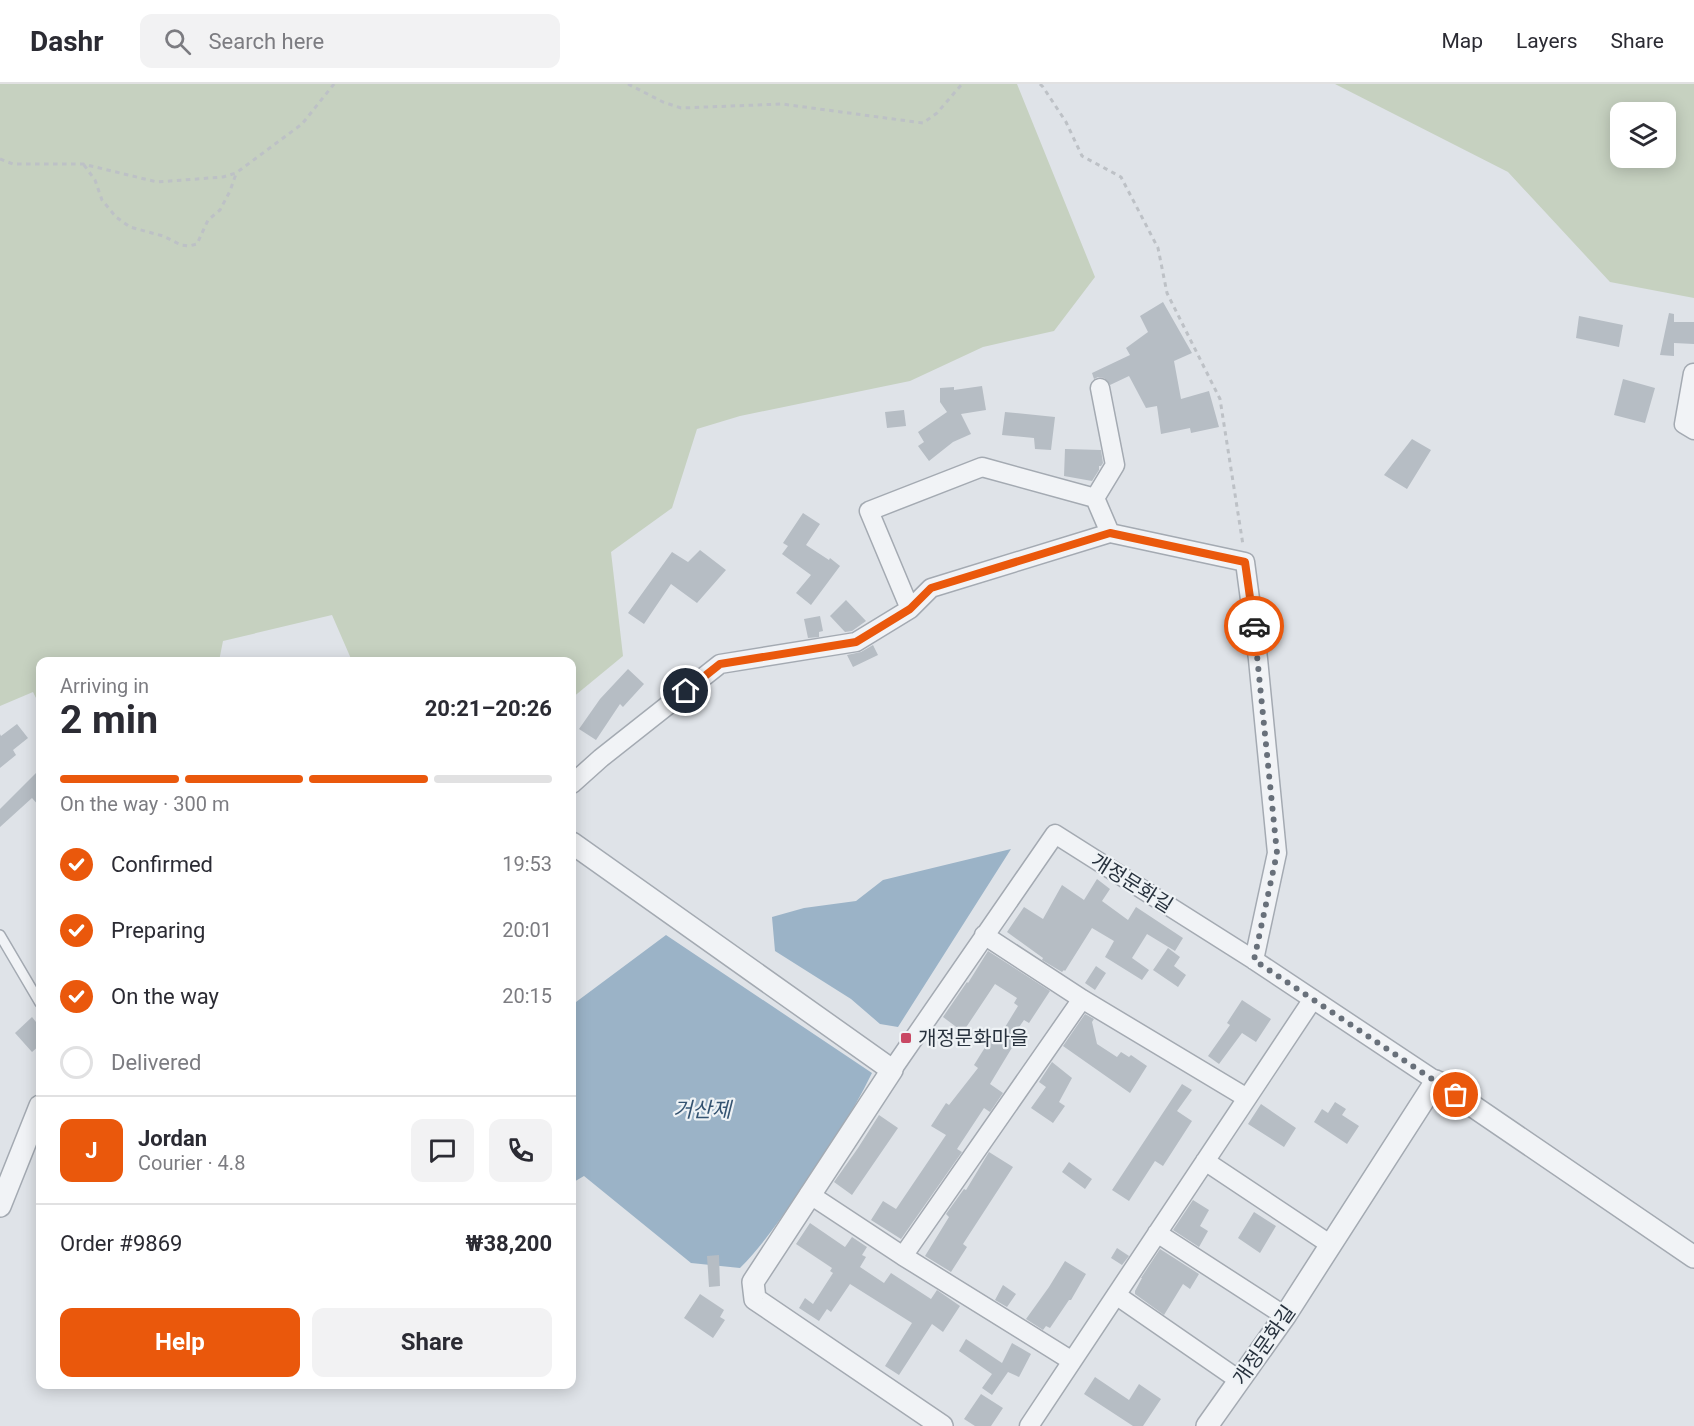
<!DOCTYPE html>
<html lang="en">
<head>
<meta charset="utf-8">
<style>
  body { margin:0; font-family:Roboto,"Noto Sans KR",sans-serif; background:#f2f2f3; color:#2b2b33; height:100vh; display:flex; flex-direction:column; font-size:22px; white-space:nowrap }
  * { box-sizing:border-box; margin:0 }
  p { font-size:20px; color:#7c7c81 }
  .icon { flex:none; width:33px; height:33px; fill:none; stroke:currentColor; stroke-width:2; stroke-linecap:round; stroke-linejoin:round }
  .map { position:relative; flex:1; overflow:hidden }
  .drawer { position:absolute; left:36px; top:573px; width:540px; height:732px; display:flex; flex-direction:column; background:#fff; border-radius:12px; box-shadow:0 3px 15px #0003 }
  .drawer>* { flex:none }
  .buttons { position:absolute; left:1610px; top:18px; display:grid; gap:12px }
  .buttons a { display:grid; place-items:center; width:66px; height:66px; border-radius:12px; background:#fff; box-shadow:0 3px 15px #0003; font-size:30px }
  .pin { position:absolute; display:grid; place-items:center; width:51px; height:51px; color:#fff; margin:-26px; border:3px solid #fff; border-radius:50%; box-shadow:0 2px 6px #0007 }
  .courier { position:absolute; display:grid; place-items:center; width:60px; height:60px; margin:-30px; border:4px solid #ea580c; border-radius:50%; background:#fff; color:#222; box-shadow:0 2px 8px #0007 }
  .summary em { font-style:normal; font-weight:700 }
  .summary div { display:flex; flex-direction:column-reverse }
  .summary { display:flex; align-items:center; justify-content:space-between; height:102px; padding:0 24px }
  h1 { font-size:39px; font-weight:700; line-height:45px }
  .bar { display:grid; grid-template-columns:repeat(4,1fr); gap:9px 6px; align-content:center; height:72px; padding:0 24px }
  .bar i { height:8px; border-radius:4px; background:#e1e1e2 }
  .bar .selected { background:#ea580c }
  .bar p { grid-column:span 4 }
  .line { display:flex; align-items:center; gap:15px; padding:0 24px; border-top:2px solid #e1e1e2 }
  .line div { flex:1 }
  .round { display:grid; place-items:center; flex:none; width:63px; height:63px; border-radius:12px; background:#f2f2f3 }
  ol { padding:0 24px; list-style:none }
  li { display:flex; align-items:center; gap:18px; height:66px }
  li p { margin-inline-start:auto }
  li .icon { padding:6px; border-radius:50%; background:#ea580c; color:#fff; stroke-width:4 }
  li:last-child { color:#7c7c81 }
  li i { width:33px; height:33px; border:3px solid #e1e1e2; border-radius:50% }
  .action { display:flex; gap:12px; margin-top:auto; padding:12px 24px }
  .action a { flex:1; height:69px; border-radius:12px; background:#ea580c; color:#fff; font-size:24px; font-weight:700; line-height:69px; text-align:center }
  .action a+a { background:#f2f2f3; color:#2b2b33 }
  header { display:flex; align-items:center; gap:36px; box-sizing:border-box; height:84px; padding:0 30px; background:#fff; border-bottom:2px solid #e1e1e2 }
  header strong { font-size:28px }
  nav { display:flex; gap:33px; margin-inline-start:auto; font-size:21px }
  .search { width:420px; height:54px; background:#f2f2f3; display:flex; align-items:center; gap:15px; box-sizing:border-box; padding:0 21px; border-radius:12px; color:#7c7c81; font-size:22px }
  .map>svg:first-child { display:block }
  .green { fill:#c6d1c0; fill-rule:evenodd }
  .water { fill:#9bb3c7 }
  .building { fill:#b6bdc4 }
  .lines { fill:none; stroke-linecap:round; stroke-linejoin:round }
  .service-casing { stroke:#a4aab2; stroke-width:12 }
  .minor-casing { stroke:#a4aab2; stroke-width:21 }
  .tertiary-casing { stroke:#a4aab2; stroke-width:24 }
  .path { stroke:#bdc1c6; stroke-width:3; stroke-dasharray:4.5 4.5; stroke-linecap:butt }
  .service { stroke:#f1f3f6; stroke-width:9 }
  .minor { stroke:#f1f3f6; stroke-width:18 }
  .tertiary { stroke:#f1f3f6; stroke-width:21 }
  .done { stroke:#68707a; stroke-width:6; stroke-dasharray:0 10.8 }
  .route { stroke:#ea580c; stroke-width:8 }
  .poi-dot { fill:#c94864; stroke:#eef2f5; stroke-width:2 }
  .labels { text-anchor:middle; stroke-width:4.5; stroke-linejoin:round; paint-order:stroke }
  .street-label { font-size:20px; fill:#28323e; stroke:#eef2f5 }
  .poi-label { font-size:20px; fill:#28323e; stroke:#eef2f5; text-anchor:start }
  .water-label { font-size:21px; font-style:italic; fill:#345371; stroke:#eef2f5 }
</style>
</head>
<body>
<header>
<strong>Dashr</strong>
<div class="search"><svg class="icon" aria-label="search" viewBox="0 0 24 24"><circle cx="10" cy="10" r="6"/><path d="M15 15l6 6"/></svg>Search here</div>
<nav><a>Map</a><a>Layers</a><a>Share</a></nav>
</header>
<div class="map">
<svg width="1694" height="1342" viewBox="0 0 1694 1342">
  <rect width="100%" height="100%" fill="#dfe3e8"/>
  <path class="green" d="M0 0H1017L1095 193 1054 247 983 263 910 297 740 332 697 345 672 424 611 468 623 572 572 614V578L352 577 332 531 223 557 219 577 40 578V622L33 608 0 622Z
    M1335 0H1694V214L1610 198 1508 88ZM1620 28H1665V74H1620Z"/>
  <path class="water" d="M1011 765 898 943 880 940 851 915 775 867 772 833 804 824 856 817 883 796Z
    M666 851 872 989C851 1032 824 1072 797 1111 779 1137 762 1162 740 1184L691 1179 584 1092 572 1099V921Z"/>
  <path class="building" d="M1163 218 1192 269 1174 277 1181 315 1209 307 1219 343 1191 349 1190 344 1161 350 1157 322 1146 324 1129 292 1110 301 1104 294 1098 293 1094 295 1092 289 1130 271 1126 264 1148 248 1140 232Z
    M1669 229 1674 230V238H1694V260L1674 259V272L1660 271Z
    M1579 232 1623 241 1619 263 1576 254Z
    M1623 295 1655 304 1645 339 1614 331Z
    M982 302 986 326 961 330 971 350 953 358 929 377 918 362 924 358 918 348 947 328 940 318V304L954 303V306Z
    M904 326 906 342 887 344 885 328Z
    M1005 328 1055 333 1051 366 1035 365 1034 354 1002 351Z
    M1412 355 1431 366 1407 405 1384 391Z
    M1065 365 1101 366 1103 379 1101 382H1099V386L1092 397 1064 392Z
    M803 429 820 440 806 461 829 476 830 474 840 482 811 521 796 509 811 491 782 470 788 462 783 459Z
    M700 466 726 486 697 519 671 500 644 540 628 529 672 468 688 478Z
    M846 516 866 537 852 547 845 548 830 532Z
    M820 532 823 547 819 548V553L808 554 804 535Z
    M873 561 878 571 853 583 847 571 861 568Z
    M628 585 644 600 623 623 620 620 596 656 579 645 600 615Z
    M17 640 28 654 13 666 16 671 0 684V650L1 652Z
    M40 685V723L32 714 0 743V725Z
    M1097 795 1110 805 1102 817 1128 836 1136 823 1183 854 1175 867 1147 850 1132 874 1149 886 1142 896 1105 873 1114 857 1092 844 1065 887 1064 886 1062 888 1042 876 1043 874 1007 848 1024 823 1043 835 1062 801 1084 816Z
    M1168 864 1180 873 1174 882 1186 891 1178 903 1153 886Z
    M988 867 1050 907 1029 939 1024 936 1015 949 1019 952 990 1000 1003 1009 990 1028 984 1024 957 1065 962 1068 901 1155 871 1136 883 1117 896 1125 946 1051 931 1042 946 1019 949 1021 978 984 974 981 994 949 999 953 1018 922 1014 919 1017 914 995 900 963 948 943 933 967 898 968 899Z
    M1096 882 1106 889 1095 906 1085 899Z
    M1242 916 1271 935 1256 958 1242 949 1219 980 1208 972 1230 941 1227 939Z
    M1085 930 1094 935 1092 938 1097 960 1117 973 1121 968 1129 973 1131 971 1147 982 1130 1009 1063 962Z
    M32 933 40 943V961L32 968 15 949Z
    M1052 978 1072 994 1059 1018 1065 1022 1053 1039 1031 1024 1046 1003 1039 998Z
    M1182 1000 1192 1006 1177 1027 1192 1037 1163 1082 1155 1077 1129 1117 1112 1106Z
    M1335 1018 1346 1025 1342 1031 1359 1042 1347 1060 1314 1038 1322 1025 1328 1029Z
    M1261 1020 1296 1044 1284 1063 1248 1040Z
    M879 1031 898 1044 852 1111 834 1098 858 1064Z
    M989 1068 1013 1083 963 1160 967 1163 951 1188 925 1172 949 1133 946 1130 964 1105 966 1106Z
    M1069 1078 1092 1095 1085 1105 1062 1088Z
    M1193 1116 1209 1126 1200 1142 1208 1147 1199 1163 1173 1146Z
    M1254 1128 1276 1142 1260 1169 1238 1154Z
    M810 1139 845 1163 852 1153 867 1163 862 1171 866 1173 860 1183 884 1199 891 1189 931 1215 937 1206 960 1222 943 1248 932 1240 899 1291 885 1282 912 1239 850 1200 831 1228 827 1225 819 1237 799 1224 805 1214 813 1220 833 1189 830 1187 832 1184 796 1160Z
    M1117 1164 1129 1172 1122 1181 1111 1174Z
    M1160 1165 1199 1190 1190 1205 1183 1200 1164 1231 1135 1210V1207L1142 1194H1141Z
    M719 1171 720 1202 709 1203 707 1172Z
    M1065 1177 1086 1190 1071 1216H1069L1050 1244 1046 1242 1043 1246 1026 1235 1049 1203Z
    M1003 1201 1016 1210 1007 1223 995 1216Z
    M700 1210 724 1226 720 1233 725 1236 713 1254 684 1234Z
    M966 1255 1002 1279 1012 1259 1031 1270 1019 1293 1008 1288 992 1311 982 1304 992 1290 959 1267Z
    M1095 1293 1129 1316 1139 1300 1161 1315 1143 1342H1133L1084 1310Z
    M981 1310 1003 1324 991 1342H975L964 1335Z"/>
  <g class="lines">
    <g class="service-casing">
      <path id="service" d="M0 851 40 919"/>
    </g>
    <g class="minor-casing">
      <path id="minor" d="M1693 289 1684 340 1694 346
        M1100 304 1115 381 1095 414 1110 449
        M910 525 869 427 982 383 1095 414
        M572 700 601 674 720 580 856 558 910 525 931 504 1110 449 1245 478 1258 575 1277 769 1254 876
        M984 851 1082 915 1247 1014
        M892 986 1055 750 1254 876 1436 997
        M1205 1077 1331 1161
        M809 1110 903 1172 1072 1277
        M1157 1149 1285 1232
        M903 1172 1082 915
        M1116 1211 1239 1296
        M1029 1342 1313 915"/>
    </g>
    <g class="tertiary-casing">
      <path id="tertiary" d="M572 759 892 986 753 1198 755 1215 942 1342
        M0 1122 40 1022
        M1207 1342 1285 1232 1436 997 1694 1173"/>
    </g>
    <path class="path" d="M628 0 663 18 681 24 782 20 923 39 937 29 962 0
      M1040 0 1043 3 1066 38 1082 72 1121 93 1158 164 1167 209 1220 315 1243 461
      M0 75 13 80H83L157 98 223 93 236 89 302 40 334 0
      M84 81 95 96 102 116 116 133 130 143 163 152 181 161 189 162 197 160 208 136 220 126 230 107 236 90"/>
    <use href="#service" class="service"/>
    <use href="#minor" class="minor"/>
    <use href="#tertiary" class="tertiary"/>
  </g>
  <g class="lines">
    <path class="done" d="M1254 542 1277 769 1254 876 1456 1011"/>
    <path class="route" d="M686 607 720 580 856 558 910 525 931 504 1110 449 1245 478 1254 542"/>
  </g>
  <rect class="poi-dot" x="900" y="948" width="12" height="12" rx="3"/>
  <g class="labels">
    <g class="street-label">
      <text transform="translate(1132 799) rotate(32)" y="7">개정문화길</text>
      <text transform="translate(1264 1261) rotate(-55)" y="7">개정문화길</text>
    </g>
    <g class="poi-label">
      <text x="918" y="961">개정문화마을</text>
    </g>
    <g class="water-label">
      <text x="702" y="1033">거산제</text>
    </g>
  </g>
</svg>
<div class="buttons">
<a><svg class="icon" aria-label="layers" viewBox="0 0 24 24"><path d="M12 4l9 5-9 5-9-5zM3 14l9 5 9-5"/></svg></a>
</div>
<div class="pin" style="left:1456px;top:1011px;background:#ea580c"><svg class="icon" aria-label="bag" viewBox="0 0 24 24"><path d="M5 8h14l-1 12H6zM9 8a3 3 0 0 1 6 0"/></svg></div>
<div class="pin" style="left:686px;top:607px;background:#1f2937"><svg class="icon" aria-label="home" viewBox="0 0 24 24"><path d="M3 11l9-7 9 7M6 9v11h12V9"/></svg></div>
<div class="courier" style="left:1254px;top:542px"><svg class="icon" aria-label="car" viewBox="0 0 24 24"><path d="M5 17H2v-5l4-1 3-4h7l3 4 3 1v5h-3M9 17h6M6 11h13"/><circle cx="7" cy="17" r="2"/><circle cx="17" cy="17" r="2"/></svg></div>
<section class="drawer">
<div class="summary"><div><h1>2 min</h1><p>Arriving in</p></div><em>20:21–20:26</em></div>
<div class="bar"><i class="selected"></i><i class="selected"></i><i class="selected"></i><i></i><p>On the way · 300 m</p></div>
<ol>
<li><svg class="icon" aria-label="check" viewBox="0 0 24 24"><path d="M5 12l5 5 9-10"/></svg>Confirmed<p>19:53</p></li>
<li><svg class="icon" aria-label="check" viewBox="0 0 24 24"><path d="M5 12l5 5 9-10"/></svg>Preparing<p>20:01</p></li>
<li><svg class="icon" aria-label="check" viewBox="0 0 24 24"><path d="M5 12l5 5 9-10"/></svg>On the way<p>20:15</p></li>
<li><i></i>Delivered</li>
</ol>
<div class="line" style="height:108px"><b class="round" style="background:#ea580c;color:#fff">J</b><div><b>Jordan</b><p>Courier · 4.8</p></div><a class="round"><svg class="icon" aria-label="chat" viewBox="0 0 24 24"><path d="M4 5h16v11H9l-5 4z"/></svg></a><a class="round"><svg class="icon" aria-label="phone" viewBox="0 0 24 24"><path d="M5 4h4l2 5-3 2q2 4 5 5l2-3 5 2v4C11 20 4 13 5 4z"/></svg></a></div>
<div class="line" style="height:78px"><div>Order #9869</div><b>₩38,200</b></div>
<div class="action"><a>Help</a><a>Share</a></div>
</section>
</div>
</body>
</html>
